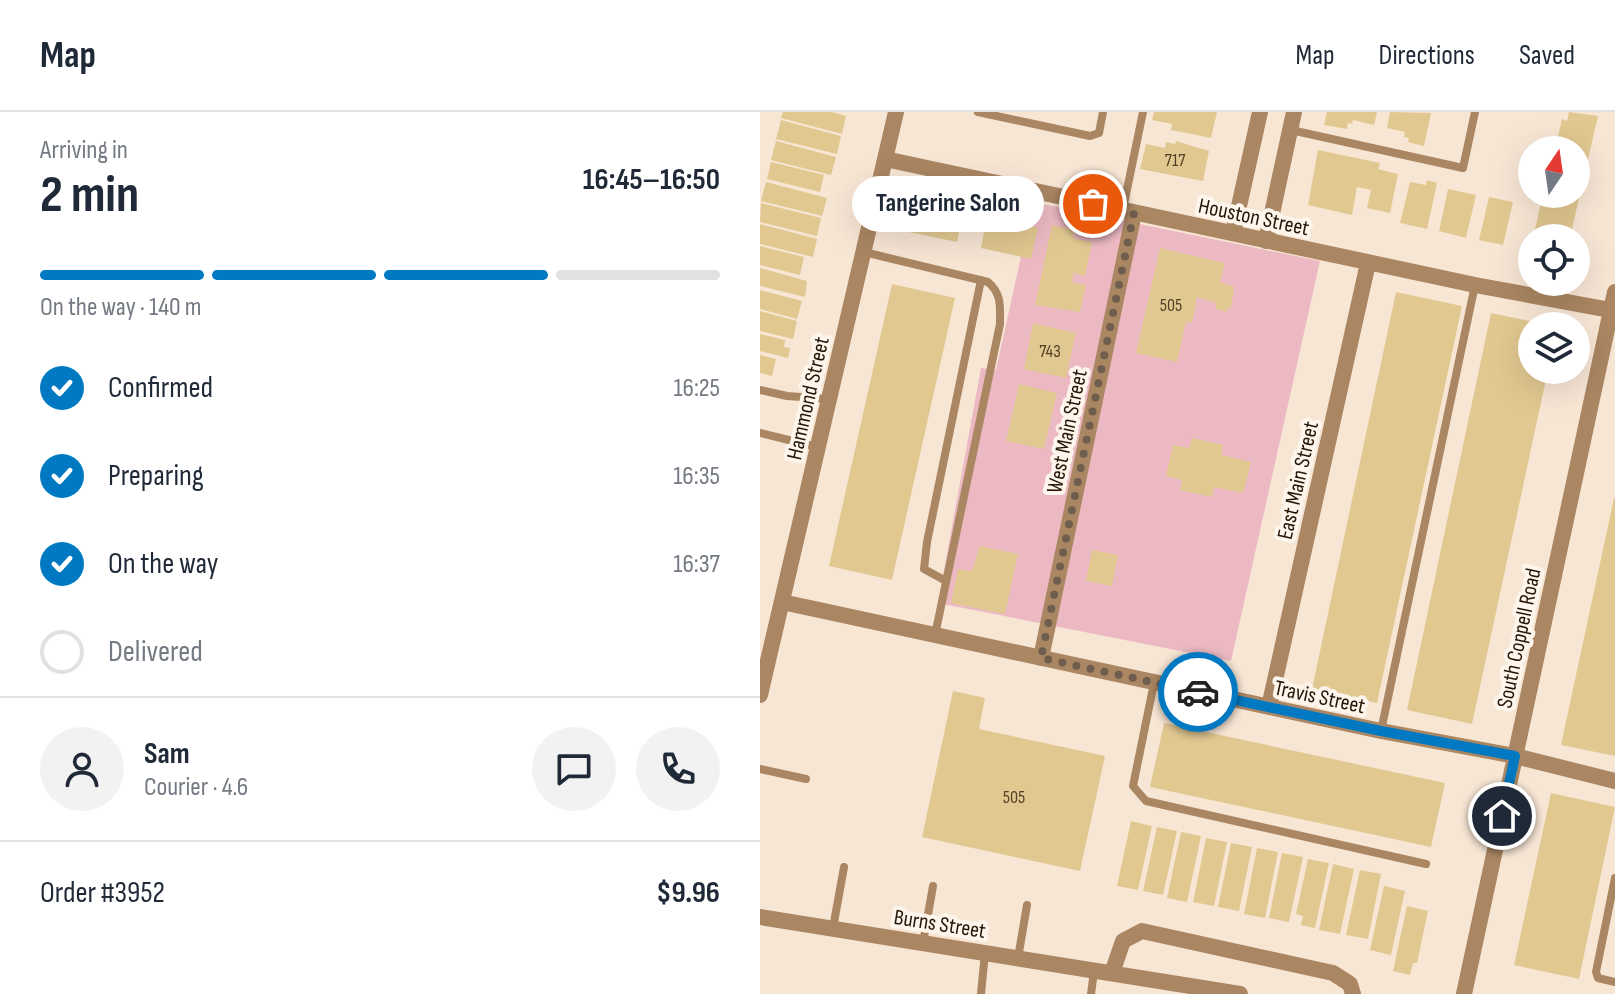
<!DOCTYPE html>
<html lang="en">
<head>
<meta charset="utf-8">
<style>
  body { margin:0; font-family:"Sofia Sans Condensed",sans-serif; background:#f2f2f3; color:#1f2937; height:100vh; display:flex; flex-direction:column; font-size:30px; white-space:nowrap }
  * { box-sizing:border-box; margin:0 }
  p { font-size:26px; color:#747a83 }
  .icon { flex:none; width:44px; height:44px; fill:none; stroke:currentColor; stroke-width:2; stroke-linecap:round; stroke-linejoin:round }
  .map { position:relative; flex:1; overflow:hidden }
  .drawer { display:flex; flex-direction:column; background:#fff; width:760px }
  .drawer>* { flex:none }
  .needle { width:52px; rotate:13deg }
  .fabs { position:absolute; left:758px; top:24px; display:grid; gap:16px }
  .fabs a { display:grid; place-items:center; width:72px; height:72px; border-radius:50%; background:#fff; box-shadow:0 8px 32px #0002; font-size:40px }
  .pin { position:absolute; display:grid; place-items:center; width:68px; height:68px; color:#fff; margin:-34px; border:4px solid #fff; border-radius:50%; box-shadow:0 2px 8px #0007 }
  .courier { position:absolute; display:grid; place-items:center; width:80px; height:80px; margin:-40px; border:6px solid #0079c2; border-radius:50%; background:#fff; color:#222; box-shadow:0 2px 10px #0007 }
  .bubble { position:absolute; height:56px; border-radius:28px; background:#fff; box-shadow:0 8px 32px #0002; font-size:26px; font-weight:700; line-height:56px; text-align:center }
  .headline em { font-style:normal; font-weight:700 }
  .headline div { display:flex; flex-direction:column-reverse }
  .headline { display:flex; align-items:center; justify-content:space-between; height:136px; padding:0 40px }
  h1 { font-size:52px; font-weight:700; line-height:60px }
  .bar { display:grid; grid-template-columns:repeat(4,1fr); gap:12px 8px; align-content:center; height:96px; padding:0 40px }
  .bar i { height:10px; border-radius:6px; background:#e0e1e3 }
  .bar .active { background:#0079c2 }
  .bar p { grid-column:span 4 }
  .line { display:flex; align-items:center; gap:20px; padding:0 40px; border-top:2px solid #e0e1e3 }
  .line div { flex:1 }
  .round { display:grid; place-items:center; flex:none; width:84px; height:84px; border-radius:42px; background:#f2f2f3 }
  ol { padding:0 40px; list-style:none }
  li { display:flex; align-items:center; gap:24px; height:88px }
  li p { margin-inline-start:auto }
  li .icon { padding:8px; border-radius:50%; background:#0079c2; color:#fff; stroke-width:4 }
  li:last-child { color:#747a83 }
  li i { width:44px; height:44px; border:4px solid #e0e1e3; border-radius:50% }
  header { display:flex; align-items:center; gap:48px; box-sizing:border-box; height:112px; padding:0 40px; background:#fff; border-bottom:2px solid #e0e1e3 }
  header strong { font-size:38px }
  nav { display:flex; gap:44px; margin-inline-start:auto; font-size:28px }
  main { display:flex; flex:1; min-height:0 }
  .map>svg:first-child { display:block }
  .green { fill:#ecb9c3 }
  .building { fill:#e1c891 }
  .lines { fill:none; stroke-linecap:round; stroke-linejoin:round }
  .service { stroke:#aa8662; stroke-width:8 }
  .minor { stroke:#aa8662; stroke-width:16 }
  .done { stroke:#6f5e4e; stroke-width:8; stroke-dasharray:0 14.4 }
  .route { stroke:#0079c2; stroke-width:10 }
  .labels { text-anchor:middle; stroke-width:8; stroke-linejoin:round; paint-order:stroke }
  .number-label { font-size:18px; fill:#544228 }
  .street-label { font-size:22px; fill:#251505; stroke:#fef5ec }
</style>
</head>
<body>
<header>
<strong>Map</strong>
<nav><a>Map</a><a>Directions</a><a>Saved</a></nav>
</header>
<main>
<section class="drawer">
<div class="headline"><div><h1>2 min</h1><p>Arriving in</p></div><em>16:45–16:50</em></div>
<div class="bar"><i class="active"></i><i class="active"></i><i class="active"></i><i></i><p>On the way · 140 m</p></div>
<ol>
<li><svg class="icon" aria-label="check" viewBox="0 0 24 24"><path d="M5 12l5 5 9-10"/></svg>Confirmed<p>16:25</p></li>
<li><svg class="icon" aria-label="check" viewBox="0 0 24 24"><path d="M5 12l5 5 9-10"/></svg>Preparing<p>16:35</p></li>
<li><svg class="icon" aria-label="check" viewBox="0 0 24 24"><path d="M5 12l5 5 9-10"/></svg>On the way<p>16:37</p></li>
<li><i></i>Delivered</li>
</ol>
<div class="line" style="height:144px"><a class="round"><svg class="icon" aria-label="person" viewBox="0 0 24 24"><circle cx="12" cy="8" r="4"/><path d="M4 21q1-7 8-7t8 7"/></svg></a><div><b>Sam</b><p>Courier · 4.6</p></div><a class="round"><svg class="icon" aria-label="chat" viewBox="0 0 24 24"><path d="M4 5h16v11H9l-5 4z"/></svg></a><a class="round"><svg class="icon" aria-label="phone" viewBox="0 0 24 24"><path d="M5 4h4l2 5-3 2q2 4 5 5l2-3 5 2v4C11 20 4 13 5 4z"/></svg></a></div>
<div class="line" style="height:104px"><div>Order #3952</div><b>$9.96</b></div>
</section>
<div class="map">
<svg width="855" height="882" viewBox="0 0 855 882">
  <rect width="100%" height="100%" fill="#f8e6d5"/>
  <path class="green" d="M273 90 560 149 471 549 178 491 221 256 236 258Z"/>
  <path class="building" d="M23 0H72L86 4 82 22 21 6Z
    M394 0H457L451 26 411 18 412 12 392 8Z
    M567 0H617L614 13 593 8 592 12 588 11 587 17 564 13Z
    M630 0 671 1 664 34 648 30 649 26 644 25 645 20 627 16Z
    M809 0 838 4 826 56 816 54V38H795L802 7 807 9Z
    M21 8 81 24 77 42 16 27Z
    M16 29 76 45 71 63 11 48Z
    M416 29 449 39 443 69 380 57 386 32 405 36 406 30 415 32Z
    M558 38 620 51 618 57 638 62 630 101 607 96 611 78 597 75 592 103 548 93Z
    M11 50 64 63 60 80 7 67Z
    M667 68 677 71 667 117 640 111 650 70 666 73Z
    M6 70 67 86 62 104 1 89Z
    M688 77 716 83 706 126 679 119Z
    M783 82H801L819 86 810 126H773Z
    M729 85 753 90 743 133 719 128Z
    M151 87 204 98 197 130 144 119Z
    M1 91 61 106 57 124 0 110Z
    M227 105 278 116 271 147 221 136Z
    M0 112 57 127 53 145 0 132Z
    M292 113 315 118 313 126 332 130 325 164 314 161 312 170 326 173 320 200 275 193Z
    M0 134 44 145 40 163 0 153Z
    M400 136 465 151 460 170 474 175 471 197 467 195V200L456 197 455 190 437 185 432 211 426 210 417 250 376 241Z
    M0 156 47 169 45 185 0 174Z
    M132 172 195 186 132 468 69 454Z
    M0 178 42 189 37 207 0 197Z
    M636 180 702 194 617 591 552 577Z
    M0 199 37 209 33 227 0 219Z
    M731 201 788 213 772 214V258H788L712 612 647 598Z
    M273 211 316 221 306 266 264 257Z
    M0 222 25 228 24 235 30 236 28 246 0 239Z
    M0 243 16 247 12 264 0 261Z
    M259 272 297 281 284 337 246 329Z
    M432 326 463 333 461 343 491 350 483 381 454 375 452 385 420 378 422 368 406 364 413 333 429 336Z
    M854 386H855V644L801 633Z
    M220 434 258 442 245 502 191 491 198 457 212 459Z
    M332 438 358 443 352 474 326 469Z
    M193 579 225 586 219 617 345 644 320 759 162 725Z
    M404 611 685 671 671 735 390 675Z
    M791 681 855 695 819 867 754 853Z
    M371 709 392 714 378 778 357 774Z
    M397 715 417 719 403 783 383 779Z
    M421 720 441 724 427 790 407 786Z
    M446 726 467 730 454 794 433 790Z
    M471 731 492 735 479 799 458 795Z
    M497 736 518 740 505 806 484 802Z
    M522 741 543 745 529 810 509 806Z
    M548 747 569 751 555 816 541 813 543 804 536 802Z
    M573 752 594 757 580 822 559 818Z
    M600 758 621 762 608 827 586 823Z
    M624 774 645 779 631 843 610 838Z
    M647 794 668 799 657 851H653L650 863 633 859Z"/>
  <g class="lines">
    <path class="service" d="M218 0 330 24 339 21 343 0
      M531 18 703 56 715 0
      M363 97 383 0
      M104 140 228 170C242 182 240 195 240 212L175 523
      M0 278 27 284 68 287
      M0 321 57 335
      M186 469 164 457 167 430 221 168
      M394 571 373 674 386 689 666 752
      M621 619 715 173
      M0 657 46 667
      M855 766 836 860 838 866 855 870
      M73 816 84 755
      M163 831 173 774
      M258 846 267 793
      M221 882 225 841
      M331 882 334 859"/>
    <path class="minor" d="M125 47 715 173 855 199
      M473 121 500 0
      M506 129 534 0
      M22 490 621 619 755 644 855 669
      M281 546 374 101
      M0 583 136 0
      M509 595 608 151
      M0 805 480 882
      M352 861 363 829 382 819 573 861 590 872 593 882
      M704 882 855 180"/>
  </g>
  <g class="lines">
    <path class="done" d="M333 92 374 101 281 546 438 580"/>
    <path class="route" d="M438 580 621 619 755 644 742 704"/>
  </g>
  <g class="labels">
    <g class="number-label">
      <text x="415" y="54">717</text>
      <text x="411" y="199">505</text>
      <text x="290" y="245">743</text>
      <text x="254" y="691">505</text>
    </g>
    <g class="street-label">
      <text transform="translate(494 104) rotate(12)" y="8">Houston Street</text>
      <text transform="translate(47 286) rotate(-77)" y="8">Hammond Street</text>
      <text transform="translate(306 319) rotate(-78)" y="8">West Main Street</text>
      <text transform="translate(537 368) rotate(-77)" y="8">East Main Street</text>
      <text transform="translate(758 526) rotate(-78)" y="8">South Coppell Road</text>
      <text transform="translate(560 584) rotate(12)" y="8">Travis Street</text>
      <text transform="translate(180 811) rotate(9)" y="8">Burns Street</text>
    </g>
  </g>
</svg>
<div class="fabs">
<a><svg class="needle" viewBox="-14 -14 28 28"><path d="M0-13l5 13h-10z" fill="#e53935"/><path d="M0 13l5-13h-10z" fill="#747a83"/></svg></a>
<a><svg class="icon" aria-label="locate" viewBox="0 0 24 24"><circle cx="12" cy="12" r="6"/><path d="M12 2v4M12 18v4M2 12h4M18 12h4"/></svg></a>
<a><svg class="icon" aria-label="layers" viewBox="0 0 24 24"><path d="M12 4l9 5-9 5-9-5zM3 14l9 5 9-5"/></svg></a>
</div>
<div class="pin" style="left:333px;top:92px;background:#ea580c"><svg class="icon" aria-label="bag" viewBox="0 0 24 24"><path d="M5 8h14l-1 12H6zM9 8a3 3 0 0 1 6 0"/></svg></div>
<div class="pin" style="left:742px;top:704px;background:#1f2937"><svg class="icon" aria-label="home" viewBox="0 0 24 24"><path d="M3 11l9-7 9 7M6 9v11h12V9"/></svg></div>
<div class="courier" style="left:438px;top:580px"><svg class="icon" aria-label="car" viewBox="0 0 24 24"><path d="M5 17H2v-5l4-1 3-4h7l3 4 3 1v5h-3M9 17h6M6 11h13"/><circle cx="7" cy="17" r="2"/><circle cx="17" cy="17" r="2"/></svg></div>
<div class="bubble" style="left:92px;top:64px;width:192px">Tangerine Salon</div>
</div>
</main>
</body>
</html>
